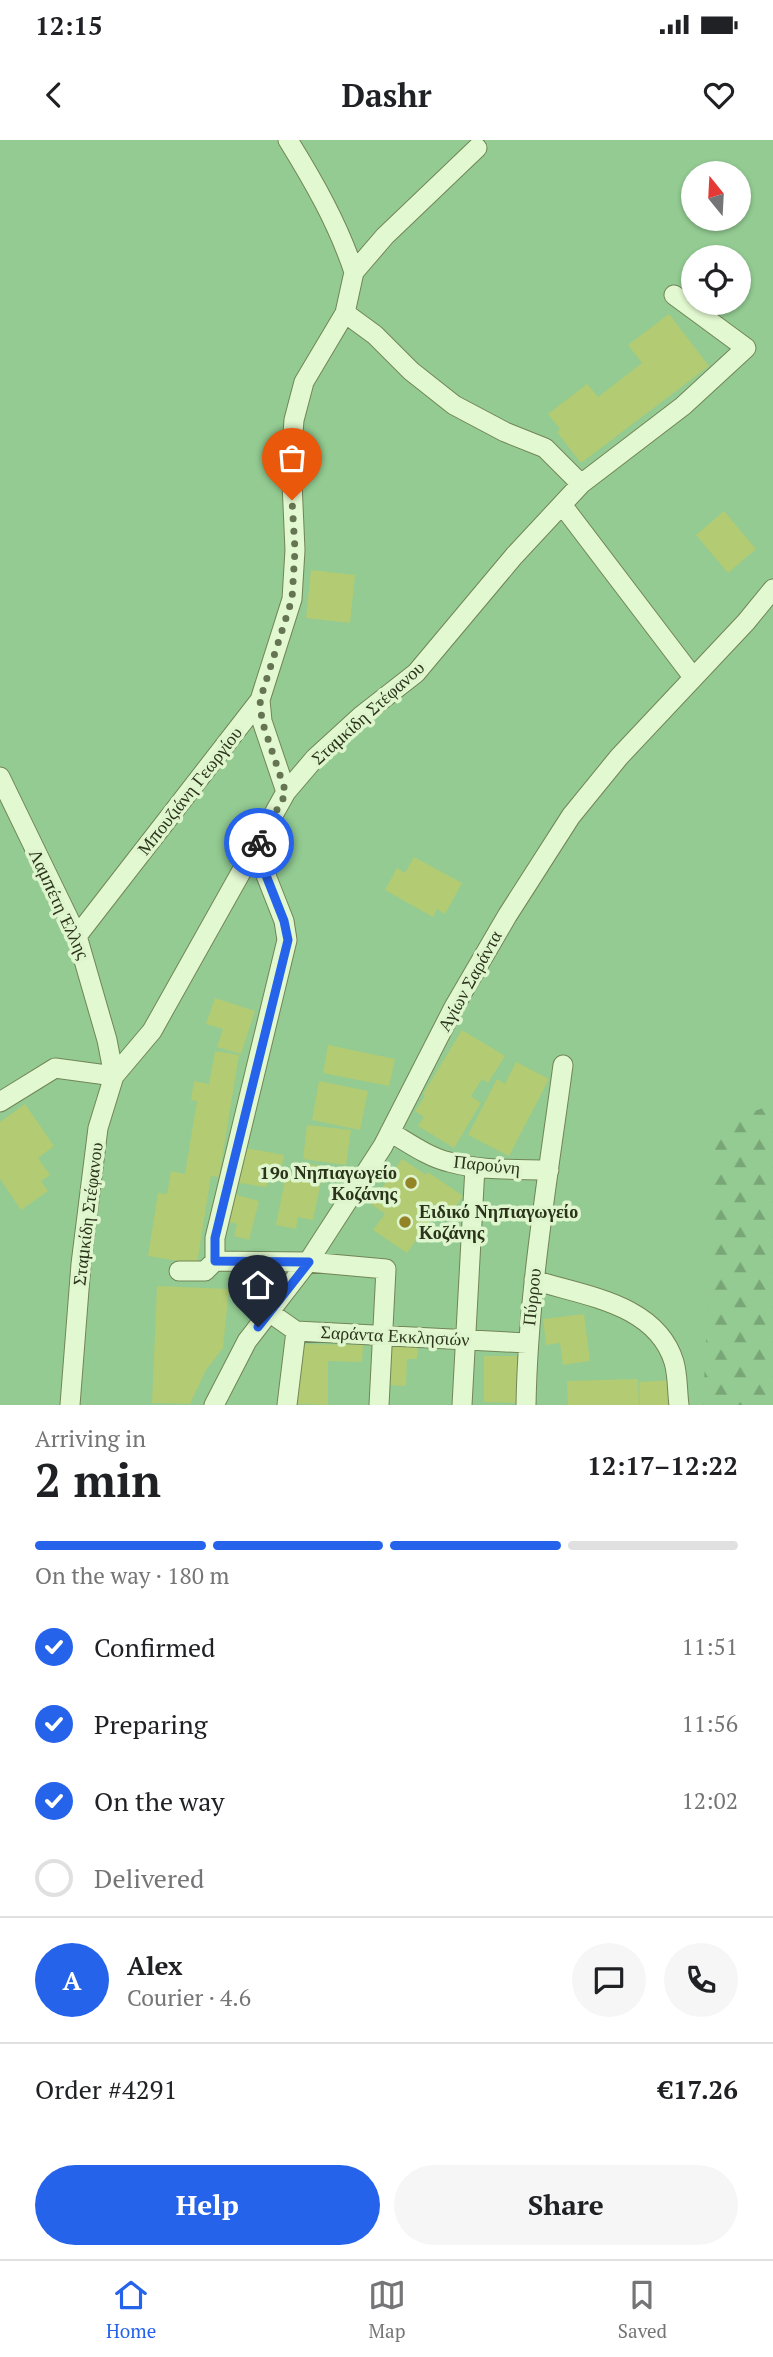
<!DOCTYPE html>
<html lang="en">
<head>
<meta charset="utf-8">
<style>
  body { margin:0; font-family:"PT Serif",serif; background:#f6f6f6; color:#202124; height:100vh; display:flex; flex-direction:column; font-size:26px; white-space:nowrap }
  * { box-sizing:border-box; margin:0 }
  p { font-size:23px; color:#757577 }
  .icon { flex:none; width:38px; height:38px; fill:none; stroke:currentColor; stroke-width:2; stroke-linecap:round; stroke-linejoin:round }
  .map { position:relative; height:1265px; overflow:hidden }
  .drawer { display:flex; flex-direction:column; background:#fff; flex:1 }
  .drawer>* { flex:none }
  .needle { width:46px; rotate:342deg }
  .tools { position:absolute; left:681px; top:21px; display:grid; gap:14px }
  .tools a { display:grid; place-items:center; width:70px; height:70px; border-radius:50%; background:#fff; box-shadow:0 2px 5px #0004; font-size:35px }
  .pin { position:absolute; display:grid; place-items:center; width:60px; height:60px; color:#fff; margin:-72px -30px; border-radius:50% 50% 50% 0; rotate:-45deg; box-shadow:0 0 7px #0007 }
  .pin .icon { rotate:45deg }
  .courier { position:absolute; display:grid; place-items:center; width:70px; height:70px; margin:-35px; border:5px solid #2563eb; border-radius:50%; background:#fff; color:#222; box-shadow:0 2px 9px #0007 }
  .summary em { font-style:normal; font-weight:800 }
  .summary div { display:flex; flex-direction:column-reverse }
  .summary { display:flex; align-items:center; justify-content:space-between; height:119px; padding:0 35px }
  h1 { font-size:46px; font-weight:800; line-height:52px }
  .bar { display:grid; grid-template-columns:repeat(4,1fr); gap:10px 7px; align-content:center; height:84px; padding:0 35px }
  .bar i { height:9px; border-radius:5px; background:#e0e0e0 }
  .bar .active { background:#2563eb }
  .bar p { grid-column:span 4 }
  .line { display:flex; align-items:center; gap:18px; padding:0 35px; border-top:2px solid #e0e0e0 }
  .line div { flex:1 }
  .round { display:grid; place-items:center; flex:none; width:74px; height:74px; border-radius:37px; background:#f6f6f6 }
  ol { padding:0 35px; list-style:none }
  li { display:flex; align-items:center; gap:21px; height:77px }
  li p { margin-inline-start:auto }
  li .icon { padding:7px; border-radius:50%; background:#2563eb; color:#fff; stroke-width:4 }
  li:last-child { color:#757577 }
  li i { width:38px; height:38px; border:4px solid #e0e0e0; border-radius:50% }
  .button { display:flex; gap:14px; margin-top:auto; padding:14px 35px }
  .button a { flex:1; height:80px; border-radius:42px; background:#2563eb; color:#fff; font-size:28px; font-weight:800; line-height:80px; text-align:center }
  .button a+a { background:#f6f6f6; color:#202124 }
  .status { display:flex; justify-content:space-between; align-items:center; height:49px; padding:0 35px; background:#fff; direction:ltr }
  .status svg { height:19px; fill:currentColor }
  header { display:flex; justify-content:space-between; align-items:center; height:91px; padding:0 35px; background:#fff; font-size:32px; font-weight:800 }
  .menu { display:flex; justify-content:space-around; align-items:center; height:98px; border-top:2px solid #e0e0e0; background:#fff; font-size:19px; color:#757577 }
  .menu a { display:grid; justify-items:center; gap:4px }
  .menu .active { color:#2563eb }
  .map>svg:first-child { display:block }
  .green { fill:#93cb92; fill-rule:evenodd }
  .forest { fill:url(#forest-firs) }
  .building { fill:#b3cb73 }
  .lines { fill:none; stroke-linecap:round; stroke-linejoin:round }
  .street-casing { stroke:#728557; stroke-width:21 }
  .street { stroke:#e2f8d0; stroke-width:19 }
  .done { stroke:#657554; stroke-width:7; stroke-dasharray:0 12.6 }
  .route { stroke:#2563eb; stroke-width:9 }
  .poi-dot { fill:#938427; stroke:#def5cd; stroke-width:2.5 }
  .labels { text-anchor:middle; stroke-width:7; stroke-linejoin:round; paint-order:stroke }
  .street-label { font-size:18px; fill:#2b341b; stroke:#def5cd }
  .poi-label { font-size:18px; font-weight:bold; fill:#2b341b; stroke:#def5cd; text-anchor:end }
</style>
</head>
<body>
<div class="status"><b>12:15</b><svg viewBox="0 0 49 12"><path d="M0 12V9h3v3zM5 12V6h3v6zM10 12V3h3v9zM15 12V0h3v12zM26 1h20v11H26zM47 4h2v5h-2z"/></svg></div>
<header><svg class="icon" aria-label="back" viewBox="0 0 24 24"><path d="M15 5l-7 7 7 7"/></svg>Dashr<svg class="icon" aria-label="heart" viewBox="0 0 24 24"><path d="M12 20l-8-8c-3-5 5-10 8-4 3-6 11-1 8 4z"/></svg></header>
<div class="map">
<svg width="773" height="1265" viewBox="0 0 773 1265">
  <defs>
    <pattern id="forest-firs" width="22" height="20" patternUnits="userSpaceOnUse" patternTransform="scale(1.75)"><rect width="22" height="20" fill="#93cb92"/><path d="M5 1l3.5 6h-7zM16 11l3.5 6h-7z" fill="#78a676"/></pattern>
  </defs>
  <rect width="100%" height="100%" fill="#d2edbd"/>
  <path class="green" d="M0 0H773V1265H0ZM693 33H738V79H693ZM693 117H738V163H693Z"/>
  <path class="forest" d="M773 964V1265H703L716 986Z"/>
  <path class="building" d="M669 174 709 226 581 323 557 292 560 289 548 274 587 244 598 257 642 223 628 205Z
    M724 371 756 409 728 433 696 395Z
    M311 430 355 435 350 483 306 478Z
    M414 717 462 743 445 774 437 769 433 777 385 750 397 728 405 733Z
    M215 858 255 871 241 914 217 907 223 889 206 884Z
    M462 890 505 916 488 943 482 939 471 956 481 963 454 1008 418 986 424 977 415 971 425 956 423 954Z
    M328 905 395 919 389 946 323 933Z
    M215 911 239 915 219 1037 211 1036 197 1124 148 1116 158 1053 167 1054 171 1031 185 1034 197 961 191 960 194 941 209 944Z
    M516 922 549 939 509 1016 468 995 497 939 505 944Z
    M319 941 368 951 360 990 312 980Z
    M25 964 54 1006 38 1018 50 1035 41 1041 48 1051 21 1070 0 1039V982Z
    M307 985 351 990 346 1025 303 1019Z
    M245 1008 284 1015 282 1026 271 1025 267 1047 239 1043Z
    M402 1019 426 1035 428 1032 463 1056 446 1081 435 1073 407 1113 373 1090 385 1074 371 1064Z
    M304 1023 324 1027 313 1080 298 1077 296 1089 276 1085 286 1035 301 1038Z
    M233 1054 259 1061 249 1100 234 1096 237 1084 226 1081Z
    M157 1146 229 1149 223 1208 206 1230 190 1264 152 1263Z
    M584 1174 590 1221 563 1225 560 1203 546 1205 543 1179Z
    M298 1204 363 1205 362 1222 328 1221V1265L298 1264Z
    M390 1205 418 1206 417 1219H407L406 1246 388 1245Z
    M484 1216H517V1263L484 1262Z
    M638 1239 639 1265H568L567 1241Z
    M671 1240 673 1265H640L639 1242Z"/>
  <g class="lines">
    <g class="street-casing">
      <path id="street" d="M288 0C314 42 338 84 354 132
        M345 173 375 195 411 231 454 265 505 292 545 308 581 344
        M563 366 693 537
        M260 560 262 581 286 652
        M0 637 77 796 107 900 114 936
        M77 796 260 560 292 459 295 410 291 320 294 280 304 242 345 173 354 132 385 96 477 8
        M0 962 55 928 114 936
        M390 992C409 1003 428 1017 449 1022 481 1031 516 1029 549 1030
        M215 1121V1098L287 800 284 781 256 710
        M179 1131H205L215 1121 308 1122 386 1129 379 1265
        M534 1140C583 1156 656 1163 674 1222 678 1236 677 1250 679 1265
        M269 1172 296 1191 527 1203
        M70 1265 81 1124 98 988 114 936 152 891 286 652 315 618 361 576 416 533 514 416 581 344 683 266 746 208 674 155
        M214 1265 247 1201 308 1122 383 1006 454 867 507 776 571 676 619 617 746 482 773 449
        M287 1265 296 1191
        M462 1265 475 1027
        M526 1265C528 1151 548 1038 563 925"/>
    </g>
    <use href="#street" class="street"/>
  </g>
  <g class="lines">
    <path class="done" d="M259 703 286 653 262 581 260 560 292 459 295 410 292 360"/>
    <path class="route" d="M258 1187 309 1122 215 1121V1098L288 800 284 781 256 710 259 703"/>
  </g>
  <g class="poi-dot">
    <circle cx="411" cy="1043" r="7"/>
    <circle cx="405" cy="1082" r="7"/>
  </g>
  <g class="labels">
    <g class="street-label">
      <text transform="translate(368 573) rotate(-42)" y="6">Σταμκίδη Στέφανου</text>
      <text transform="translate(190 651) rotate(-52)" y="6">Μπουζιάνη Γεωργίου</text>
      <text transform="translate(59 764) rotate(65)" y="6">Λαμπέτη Έλλης</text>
      <text transform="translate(470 841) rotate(-61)" y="6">Αγίων Σαράντα</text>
      <text transform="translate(487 1025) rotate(6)" y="6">Παρούνη</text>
      <text transform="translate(88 1074) rotate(-83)" y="6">Σταμκίδη Στέφανου</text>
      <text transform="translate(532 1157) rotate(-84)" y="6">Πύρρου</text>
      <text transform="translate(395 1196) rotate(3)" y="6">Σαράντα Εκκλησιών</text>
    </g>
    <g class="poi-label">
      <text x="397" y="1039">19ο Νηπιαγωγείο<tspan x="397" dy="21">Κοζάνης</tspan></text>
      <text x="419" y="1078" text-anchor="start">Ειδικό Νηπιαγωγείο<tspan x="419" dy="21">Κοζάνης</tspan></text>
    </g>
  </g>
</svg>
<div class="tools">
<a><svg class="needle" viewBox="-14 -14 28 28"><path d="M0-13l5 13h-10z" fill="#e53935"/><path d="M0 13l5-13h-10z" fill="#757577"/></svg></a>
<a><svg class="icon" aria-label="locate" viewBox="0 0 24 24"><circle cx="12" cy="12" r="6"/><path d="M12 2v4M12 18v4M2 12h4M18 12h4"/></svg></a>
</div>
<div class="pin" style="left:292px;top:360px;background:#ea580c"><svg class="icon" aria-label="bag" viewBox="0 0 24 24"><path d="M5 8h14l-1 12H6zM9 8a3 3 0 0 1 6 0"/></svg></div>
<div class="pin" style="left:258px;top:1187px;background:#1f2937"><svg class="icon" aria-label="home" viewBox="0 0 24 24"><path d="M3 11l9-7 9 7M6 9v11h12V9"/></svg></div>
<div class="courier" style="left:259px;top:703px"><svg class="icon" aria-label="bike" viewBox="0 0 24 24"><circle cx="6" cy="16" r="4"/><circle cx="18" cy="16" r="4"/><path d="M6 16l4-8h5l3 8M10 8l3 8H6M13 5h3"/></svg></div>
</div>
<section class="drawer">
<div class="summary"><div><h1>2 min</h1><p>Arriving in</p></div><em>12:17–12:22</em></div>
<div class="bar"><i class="active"></i><i class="active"></i><i class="active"></i><i></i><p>On the way · 180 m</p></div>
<ol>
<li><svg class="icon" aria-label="check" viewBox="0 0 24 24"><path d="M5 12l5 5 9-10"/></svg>Confirmed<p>11:51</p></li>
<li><svg class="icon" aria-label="check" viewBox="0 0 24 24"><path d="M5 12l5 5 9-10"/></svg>Preparing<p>11:56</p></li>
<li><svg class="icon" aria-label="check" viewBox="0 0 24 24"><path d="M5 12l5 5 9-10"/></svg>On the way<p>12:02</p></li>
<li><i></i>Delivered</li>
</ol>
<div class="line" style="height:126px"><b class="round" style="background:#2563eb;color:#fff">A</b><div><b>Alex</b><p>Courier · 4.6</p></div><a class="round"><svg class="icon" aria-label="chat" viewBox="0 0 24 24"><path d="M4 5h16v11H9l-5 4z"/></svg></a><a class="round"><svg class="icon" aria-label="phone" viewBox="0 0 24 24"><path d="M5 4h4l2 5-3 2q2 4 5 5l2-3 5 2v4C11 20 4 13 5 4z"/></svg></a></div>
<div class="line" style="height:91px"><div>Order #4291</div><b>€17.26</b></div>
<div class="button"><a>Help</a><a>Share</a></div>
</section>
<nav class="menu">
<a class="active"><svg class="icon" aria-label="home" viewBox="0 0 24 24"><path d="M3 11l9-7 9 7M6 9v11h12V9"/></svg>Home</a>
<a><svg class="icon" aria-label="map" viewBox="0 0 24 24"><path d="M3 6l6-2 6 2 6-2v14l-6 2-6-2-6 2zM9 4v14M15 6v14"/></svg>Map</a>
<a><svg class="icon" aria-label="saved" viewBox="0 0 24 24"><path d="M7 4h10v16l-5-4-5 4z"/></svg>Saved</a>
</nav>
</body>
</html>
